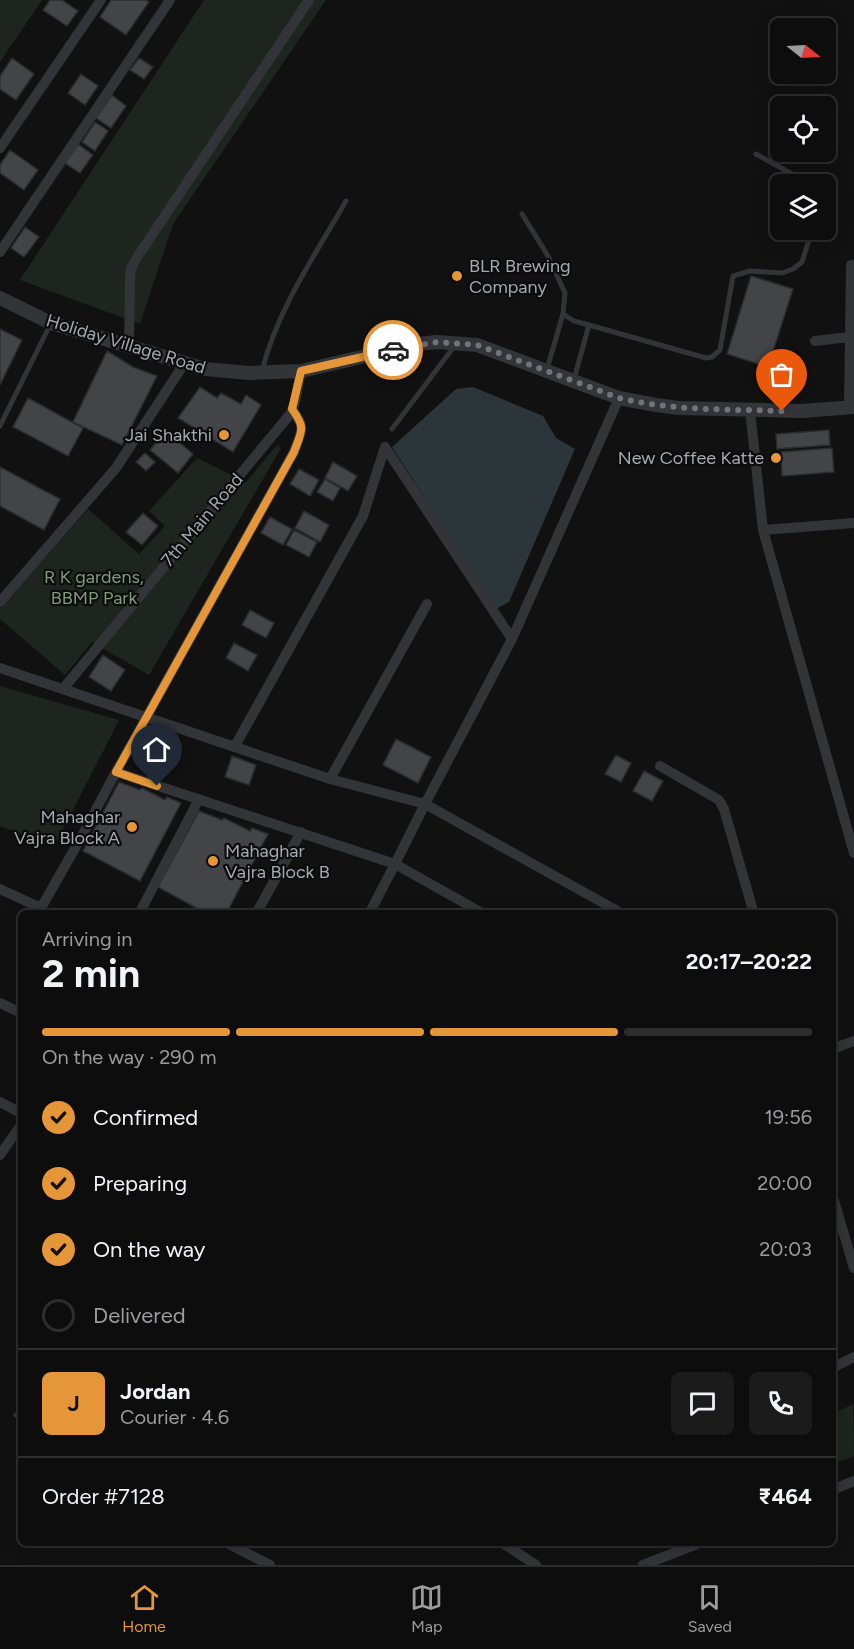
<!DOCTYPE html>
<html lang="en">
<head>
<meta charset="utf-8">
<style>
  body { margin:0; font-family:Figtree,sans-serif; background:#1b1b1c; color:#f1f3f6; height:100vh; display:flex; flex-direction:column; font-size:22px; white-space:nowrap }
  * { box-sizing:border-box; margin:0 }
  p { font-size:20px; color:#9a9c9e }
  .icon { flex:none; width:33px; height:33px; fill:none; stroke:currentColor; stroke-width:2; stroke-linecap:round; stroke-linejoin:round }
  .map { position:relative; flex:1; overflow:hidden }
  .side { position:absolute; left:18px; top:910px; width:818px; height:636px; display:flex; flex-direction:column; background:#0d0d0e; border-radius:9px; box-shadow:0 3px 15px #0003,0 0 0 2px #2d2d2e }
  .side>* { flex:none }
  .needle { width:39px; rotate:108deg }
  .controls { position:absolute; left:770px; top:18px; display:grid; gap:12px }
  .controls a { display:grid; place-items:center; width:66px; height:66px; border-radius:9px; background:#0d0d0e; box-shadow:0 3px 15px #0003,0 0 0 2px #2d2d2e; font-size:30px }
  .pin { position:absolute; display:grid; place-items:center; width:51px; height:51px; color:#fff; margin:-62px -26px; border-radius:50% 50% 50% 0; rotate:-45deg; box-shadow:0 0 6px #0007 }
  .pin .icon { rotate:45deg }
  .courier { position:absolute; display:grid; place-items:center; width:60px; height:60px; margin:-30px; border:4px solid #e49638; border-radius:50%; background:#fff; color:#222; box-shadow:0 2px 8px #0007 }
  .head em { font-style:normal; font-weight:700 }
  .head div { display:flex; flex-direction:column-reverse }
  .head { display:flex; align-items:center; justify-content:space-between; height:102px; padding:0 24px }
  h1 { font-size:39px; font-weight:700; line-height:45px }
  .bar { display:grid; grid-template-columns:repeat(4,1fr); gap:9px 6px; align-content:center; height:72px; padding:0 24px }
  .bar i { height:8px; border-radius:4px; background:#2d2d2e }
  .bar .current { background:#e49638 }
  .bar p { grid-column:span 4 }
  .line { display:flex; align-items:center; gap:15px; padding:0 24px; border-top:2px solid #2d2d2e }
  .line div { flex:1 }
  .round { display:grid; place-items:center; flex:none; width:63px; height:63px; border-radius:9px; background:#1b1b1c }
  ol { padding:0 24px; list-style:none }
  li { display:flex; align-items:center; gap:18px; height:66px }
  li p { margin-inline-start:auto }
  li .icon { padding:6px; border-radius:50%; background:#e49638; color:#111; stroke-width:4 }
  li:last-child { color:#9a9c9e }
  li i { width:33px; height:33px; border:3px solid #2d2d2e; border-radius:50% }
  .tabs { display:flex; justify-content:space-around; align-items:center; height:84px; border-top:2px solid #2d2d2e; background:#0d0d0e; font-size:16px; color:#9a9c9e }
  .tabs a { display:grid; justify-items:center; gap:3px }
  .tabs .current { color:#e49638 }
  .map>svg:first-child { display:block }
  .green { fill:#1e251e }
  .water { fill:#2c353a }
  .building { fill:#424448; stroke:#2b2c2e; stroke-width:1.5 }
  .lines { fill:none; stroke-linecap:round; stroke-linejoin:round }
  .service { stroke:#323437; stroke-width:5 }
  .minor { stroke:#323437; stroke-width:10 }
  .tertiary { stroke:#323437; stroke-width:14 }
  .done { stroke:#70747a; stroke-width:6; stroke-dasharray:0 10.8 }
  .route { stroke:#e49638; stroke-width:8 }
  .poi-dot { fill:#e49638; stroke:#0c0c0d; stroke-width:2 }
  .labels { text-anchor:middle; stroke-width:4.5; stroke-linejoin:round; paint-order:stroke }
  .poi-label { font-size:18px; fill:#a3aab2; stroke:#0c0c0d; text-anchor:end }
  .street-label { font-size:18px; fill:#a3aab2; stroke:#0c0c0d }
  .park-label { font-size:18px; fill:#7d9c7b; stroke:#0c0c0d }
</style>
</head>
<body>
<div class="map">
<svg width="854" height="1565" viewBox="0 0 854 1565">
  <rect width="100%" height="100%" fill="#111112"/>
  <path class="green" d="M0 0H42L0 62Z
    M204 0H326L173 224 140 324 20 280Z
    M277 445 281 448 149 675 92 642 65 675 0 619V609L88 509 139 554 165 526 149 511 197 458 246 482Z
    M0 686 119 720 54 847 0 826Z
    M853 1404 854 1456 833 1464V1414Z"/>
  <path class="water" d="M473 387 543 416 556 438 575 449 509 602 496 609 392 447 456 389Z"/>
  <path class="building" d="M50 0H62L78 11 67 26 43 10Z
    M111 0H146L149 2 126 35 100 17Z
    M12 58 34 74 16 100 0 89V76Z
    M139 58 153 67 144 79 130 70Z
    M81 74 98 86 85 105 68 93Z
    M112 95 126 106 111 128 96 118Z
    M95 122 108 131 95 151 82 142Z
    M78 144 93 155 80 173 65 163Z
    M10 150 38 170 24 190 0 173V165Z
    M25 227 39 237 24 257 11 248Z
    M751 276 793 289 768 367 727 354Z
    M0 329 22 340 0 385Z
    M107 351 133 367 157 376 122 445 73 422Z
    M200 387 217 398 221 393 241 404 246 395 261 405 233 452 178 418Z
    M28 398 83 428 68 456 13 427Z
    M829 430 830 445 777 449 776 434Z
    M166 431 193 454 178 473 150 450Z
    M832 448 834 472 782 476 781 452Z
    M145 453 155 462 146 471 136 462Z
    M333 462 357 476 348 491 325 478Z
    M0 467 60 499 44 530 0 506Z
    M299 469 319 480 310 496 290 484Z
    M325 479 340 488 333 501 317 492Z
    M304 511 329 525 320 542 295 528Z
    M143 513 158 526 142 545 126 532Z
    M270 517 292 529 283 545 261 533Z
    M294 530 317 542 309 557 286 545Z
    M250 610 274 623 266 638 242 625Z
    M234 643 257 655 248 671 226 658Z
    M103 655 125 670 111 691 89 677Z
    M396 739 431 757 418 783 383 765Z
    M616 755 631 763 621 782 605 774Z
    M232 756 256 765 249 785 225 777Z
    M644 771 663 781 652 801 633 791Z
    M119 782 140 790 142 788 165 800 167 797 181 803 140 881 83 851Z
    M199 811 222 820 224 818 250 831 252 828 268 834 226 914H207L158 887Z"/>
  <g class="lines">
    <path class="service" d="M756 154 794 175 803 184
      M522 214 548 256 565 293 563 314 574 321 589 325 706 358 712 357 720 350 733 276 750 271 782 273 793 269 802 262 812 230
      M547 369 563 314
      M262 371C277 310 315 255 346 201
      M574 379 589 325
      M0 426 50 325
      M392 429 456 344
      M16 1415 21 1419"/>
    <path class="minor" d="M0 148 101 0
      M0 252 170 0
      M815 341 849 337
      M129 346 130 279 131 269 136 259 309 0
      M849 407 851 265
      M750 410 763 530 854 853
      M385 447 512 639
      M763 530 854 523
      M0 602 116 468 184 364
      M0 668 330 779 425 804 512 639 619 398
      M63 689 291 413 295 402 301 371
      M235 746 363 516 385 447
      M660 766 719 800 724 809 754 914
      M116 772 294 452C302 430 306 428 292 409
      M330 779 427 604
      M0 889 41 908 78 843 116 772 395 864 369 914
      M139 914 199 799
      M256 914 301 832
      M484 914 395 864 425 804 623 914
      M0 1003 21 1013
      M832 1049 854 1041
      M0 1102 21 1113
      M0 1155 21 1125
      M832 1194 854 1268
      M832 1368 854 1357
      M832 1490 854 1481
      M229 1544 270 1565
      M504 1544 536 1565
      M643 1565 697 1544"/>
    <path class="tertiary" d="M0 298 51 323 205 369 249 373 301 371 418 344 437 342 477 345 619 398 656 405 679 408 802 411 854 407"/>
  </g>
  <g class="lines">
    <path class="done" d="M393 350 437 342 477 345 619 398C673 411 727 409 782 411"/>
    <path class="route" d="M157 786 116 772 294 452C302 430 306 428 292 409L301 371 393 350"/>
  </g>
  <g class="poi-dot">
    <circle cx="457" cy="276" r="6"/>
    <circle cx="224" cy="435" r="6"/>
    <circle cx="776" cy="458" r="6"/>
    <circle cx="132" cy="827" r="6"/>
    <circle cx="213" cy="861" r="6"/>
  </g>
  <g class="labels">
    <g class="poi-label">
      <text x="469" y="272" text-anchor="start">BLR Brewing<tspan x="469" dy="21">Company</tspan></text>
      <text x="212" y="441">Jai Shakthi</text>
      <text x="764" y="464">New Coffee Katte</text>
      <text x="120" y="823">Mahaghar<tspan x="120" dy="21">Vajra Block A</tspan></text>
      <text x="225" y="857" text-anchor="start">Mahaghar<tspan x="225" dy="21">Vajra Block B</tspan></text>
    </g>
    <g class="street-label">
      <text transform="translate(126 344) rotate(17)" y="6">Holiday Village Road</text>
      <text transform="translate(202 520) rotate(-50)" y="6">7th Main Road</text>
    </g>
    <g class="park-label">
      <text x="94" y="583">R K gardens,<tspan x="94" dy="21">BBMP Park</tspan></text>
    </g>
  </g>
</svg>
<div class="controls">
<a><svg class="needle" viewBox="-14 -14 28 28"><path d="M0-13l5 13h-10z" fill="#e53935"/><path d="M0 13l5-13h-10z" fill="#9a9c9e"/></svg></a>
<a><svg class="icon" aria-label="locate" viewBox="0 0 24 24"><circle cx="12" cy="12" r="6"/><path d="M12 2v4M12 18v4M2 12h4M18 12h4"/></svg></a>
<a><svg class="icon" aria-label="layers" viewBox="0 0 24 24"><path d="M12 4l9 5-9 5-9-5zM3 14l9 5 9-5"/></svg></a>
</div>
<div class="pin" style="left:782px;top:411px;background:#ea580c"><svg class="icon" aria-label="bag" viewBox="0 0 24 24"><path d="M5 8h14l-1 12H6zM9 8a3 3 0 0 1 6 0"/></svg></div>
<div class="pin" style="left:157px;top:786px;background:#1f2937"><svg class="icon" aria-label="home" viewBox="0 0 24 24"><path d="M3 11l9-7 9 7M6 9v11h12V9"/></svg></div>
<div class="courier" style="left:393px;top:350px"><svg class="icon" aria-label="car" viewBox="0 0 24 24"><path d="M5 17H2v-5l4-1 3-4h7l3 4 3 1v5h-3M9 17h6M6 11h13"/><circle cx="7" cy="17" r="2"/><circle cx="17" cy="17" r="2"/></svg></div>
<section class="side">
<div class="head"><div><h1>2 min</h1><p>Arriving in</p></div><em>20:17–20:22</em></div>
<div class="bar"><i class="current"></i><i class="current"></i><i class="current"></i><i></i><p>On the way · 290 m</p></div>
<ol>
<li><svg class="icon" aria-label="check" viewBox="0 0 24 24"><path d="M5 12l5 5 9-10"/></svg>Confirmed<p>19:56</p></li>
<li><svg class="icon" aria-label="check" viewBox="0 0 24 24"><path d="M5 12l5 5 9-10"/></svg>Preparing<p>20:00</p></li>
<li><svg class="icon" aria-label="check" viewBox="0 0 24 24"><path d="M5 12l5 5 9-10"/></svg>On the way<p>20:03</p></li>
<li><i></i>Delivered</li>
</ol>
<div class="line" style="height:108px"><b class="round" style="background:#e49638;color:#111">J</b><div><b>Jordan</b><p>Courier · 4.6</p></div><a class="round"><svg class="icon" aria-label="chat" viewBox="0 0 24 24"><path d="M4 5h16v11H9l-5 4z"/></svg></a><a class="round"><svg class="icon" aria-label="phone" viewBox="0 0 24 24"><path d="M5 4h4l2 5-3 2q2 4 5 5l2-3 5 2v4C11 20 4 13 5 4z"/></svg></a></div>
<div class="line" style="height:78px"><div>Order #7128</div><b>₹464</b></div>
</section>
</div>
<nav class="tabs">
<a class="current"><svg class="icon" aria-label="home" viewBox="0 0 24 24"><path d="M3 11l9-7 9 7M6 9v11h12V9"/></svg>Home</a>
<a><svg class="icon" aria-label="map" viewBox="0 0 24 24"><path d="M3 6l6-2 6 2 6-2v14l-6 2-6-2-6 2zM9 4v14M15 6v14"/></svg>Map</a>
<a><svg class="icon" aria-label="saved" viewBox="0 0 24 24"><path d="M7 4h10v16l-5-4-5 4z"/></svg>Saved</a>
</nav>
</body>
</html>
